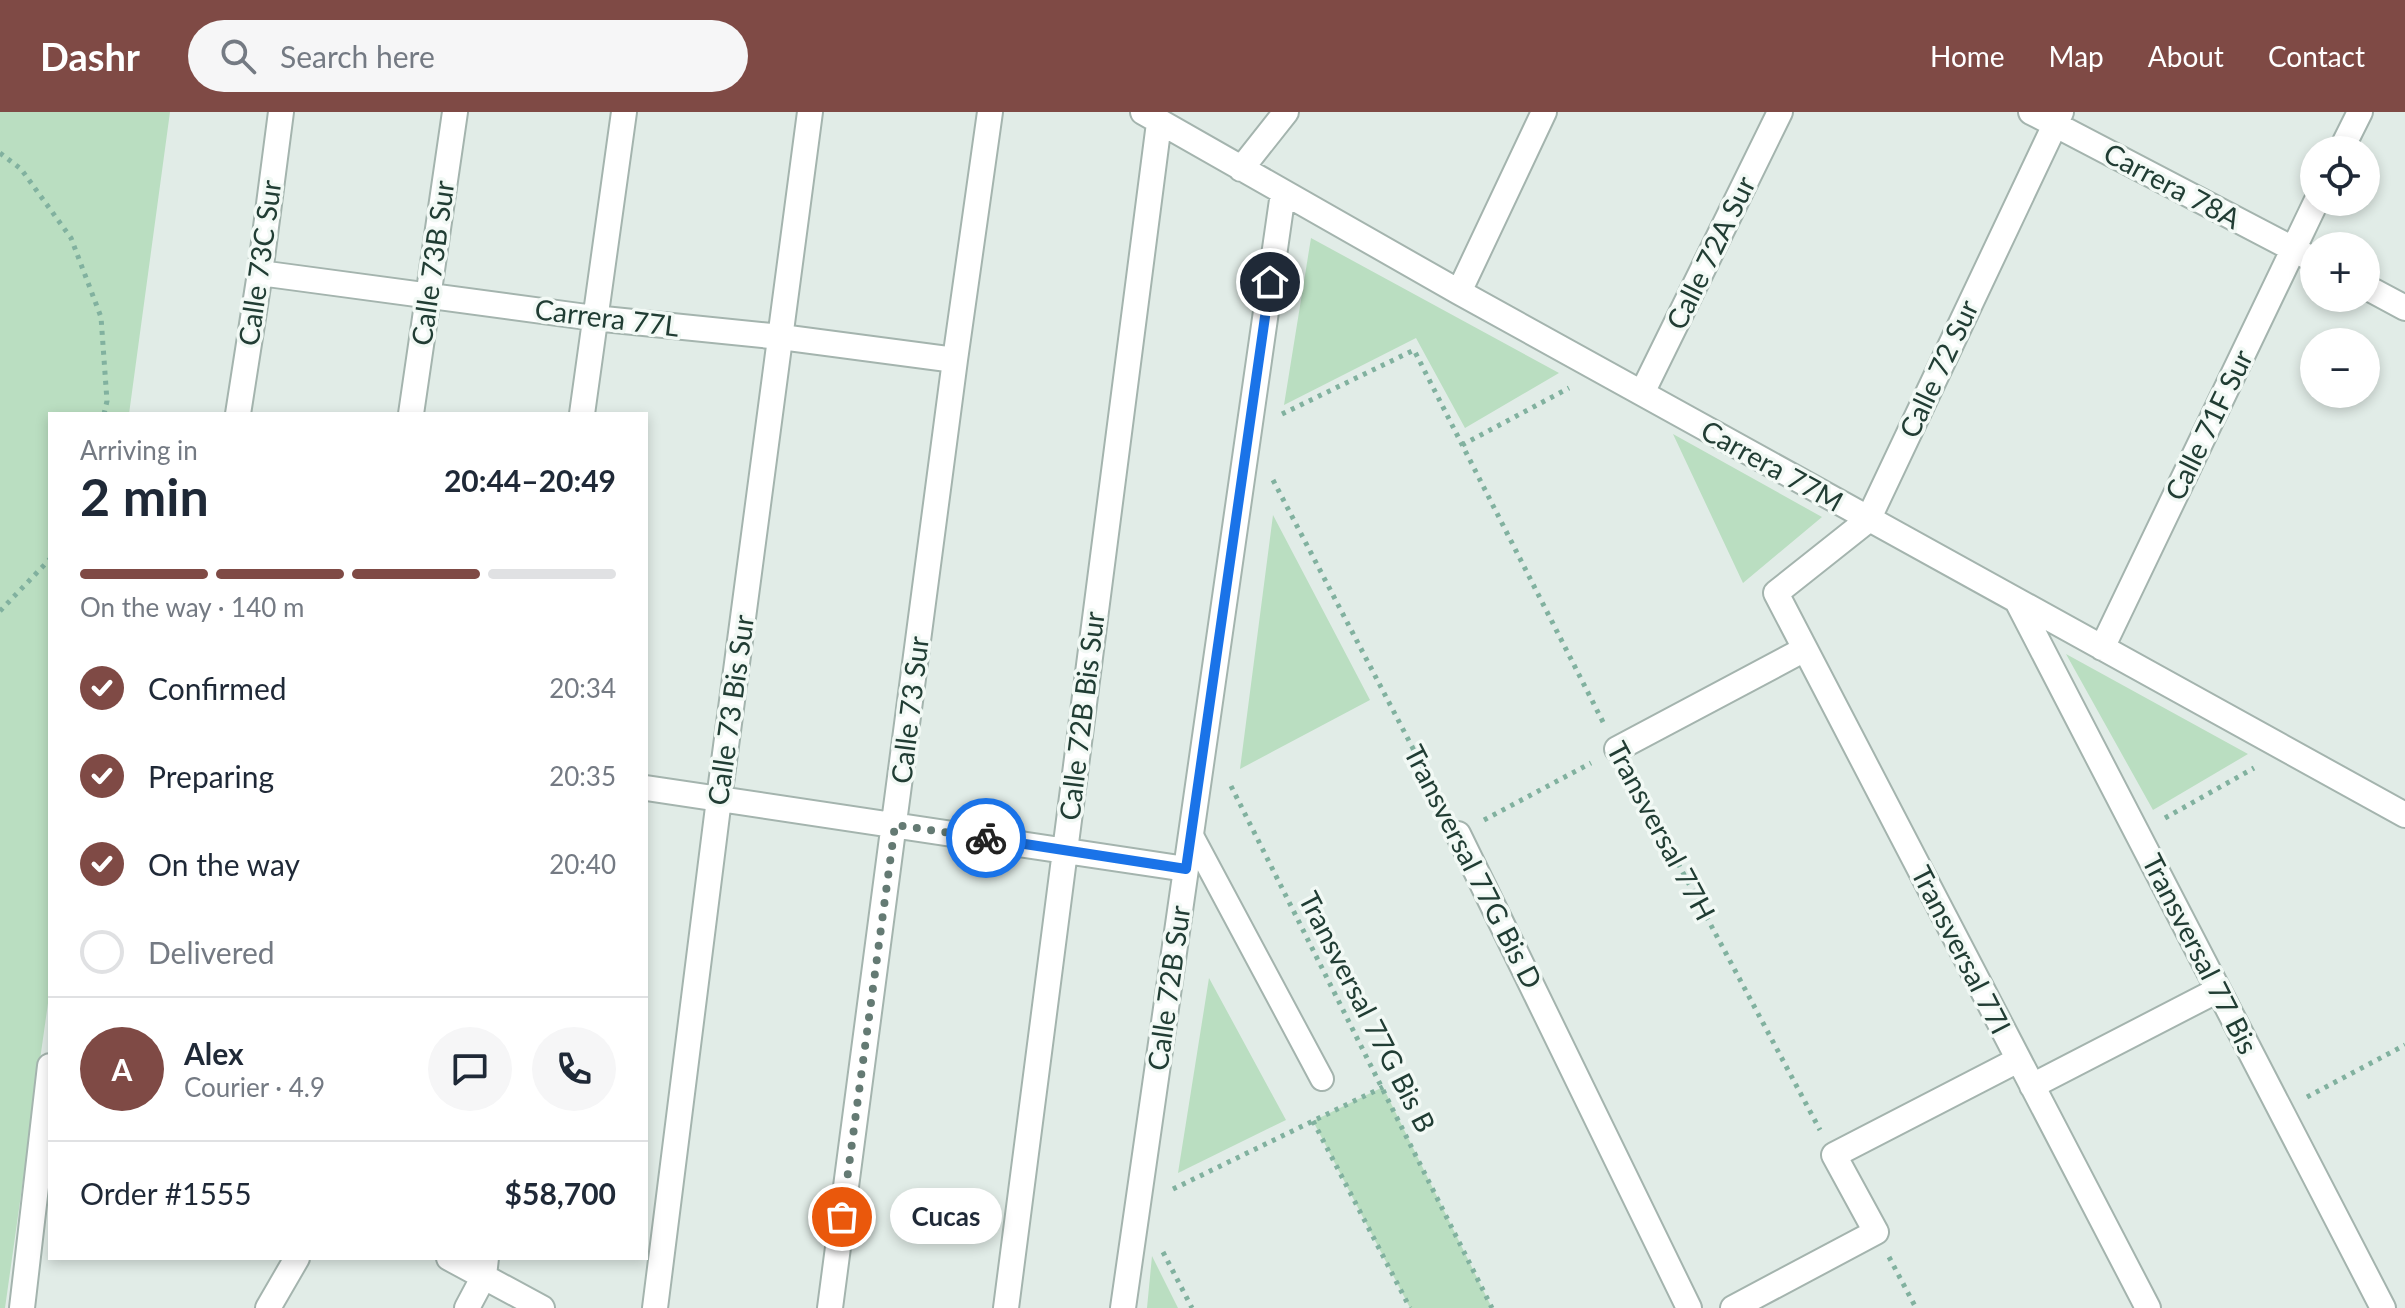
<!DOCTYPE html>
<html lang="en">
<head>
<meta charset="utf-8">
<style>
  body { margin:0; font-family:Lato,sans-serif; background:#f6f6f7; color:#1f2937; height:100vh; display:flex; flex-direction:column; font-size:30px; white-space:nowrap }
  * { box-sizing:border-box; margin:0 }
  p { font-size:26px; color:#747a83 }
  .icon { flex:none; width:44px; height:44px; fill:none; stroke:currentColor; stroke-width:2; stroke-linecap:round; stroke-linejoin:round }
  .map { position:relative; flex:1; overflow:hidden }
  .drawer { position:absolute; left:48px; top:300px; width:600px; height:848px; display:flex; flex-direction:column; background:#fff; border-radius:0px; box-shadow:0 4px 12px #0003 }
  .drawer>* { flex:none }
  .controls { position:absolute; left:2300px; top:24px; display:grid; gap:16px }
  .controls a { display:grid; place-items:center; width:80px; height:80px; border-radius:50%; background:#fff; box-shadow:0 4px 12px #0003; font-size:40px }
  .pin { position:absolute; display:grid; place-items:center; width:68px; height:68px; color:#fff; margin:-34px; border:4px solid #fff; border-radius:50%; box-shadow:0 2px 8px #0007 }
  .courier { position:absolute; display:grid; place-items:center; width:80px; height:80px; margin:-40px; border:6px solid #1a73e8; border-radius:50%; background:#fff; color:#222; box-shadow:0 2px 10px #0007 }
  .bubble { position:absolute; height:56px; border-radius:28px; background:#fff; box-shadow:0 4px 12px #0003; font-size:26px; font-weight:700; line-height:56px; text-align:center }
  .overview em { font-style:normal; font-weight:700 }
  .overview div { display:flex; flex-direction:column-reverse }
  .overview { display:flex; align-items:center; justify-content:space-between; height:136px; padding:0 32px }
  h1 { font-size:52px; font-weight:700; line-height:60px }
  .bar { display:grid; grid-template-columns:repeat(4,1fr); gap:12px 8px; align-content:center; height:96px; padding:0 32px }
  .bar i { height:10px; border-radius:6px; background:#e0e1e3 }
  .bar .active { background:#7f4a45 }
  .bar p { grid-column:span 4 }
  .line { display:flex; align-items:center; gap:20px; padding:0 32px; border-top:2px solid #e0e1e3 }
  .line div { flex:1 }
  .round { display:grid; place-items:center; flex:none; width:84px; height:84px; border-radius:42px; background:#f6f6f7 }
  ol { padding:0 32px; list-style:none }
  li { display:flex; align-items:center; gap:24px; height:88px }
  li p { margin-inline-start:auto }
  li .icon { padding:8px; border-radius:50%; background:#7f4a45; color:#fff; stroke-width:4 }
  li:last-child { color:#747a83 }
  li i { width:44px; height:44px; border:4px solid #e0e1e3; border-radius:50% }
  header { display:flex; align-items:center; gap:48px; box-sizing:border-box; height:112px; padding:0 40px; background:#7f4a45; color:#fff }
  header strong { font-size:38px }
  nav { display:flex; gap:44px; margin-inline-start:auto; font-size:28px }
  .search { width:560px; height:72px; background:#f6f6f7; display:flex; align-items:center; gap:20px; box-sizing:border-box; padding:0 28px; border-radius:44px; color:#747a83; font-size:30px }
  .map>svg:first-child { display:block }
  .green { fill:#badec1 }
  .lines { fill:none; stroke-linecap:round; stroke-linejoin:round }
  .lane-casing { stroke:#a4b4ae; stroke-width:26 }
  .street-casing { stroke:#a4b4ae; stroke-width:28 }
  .path { stroke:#81b19f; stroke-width:5; stroke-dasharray:4 6; stroke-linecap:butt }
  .lane { stroke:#fff; stroke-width:22 }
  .street { stroke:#fff; stroke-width:24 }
  .done { stroke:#647a73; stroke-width:8; stroke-dasharray:0 14.4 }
  .route { stroke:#1a73e8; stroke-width:10 }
  .labels { text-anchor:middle; stroke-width:7; stroke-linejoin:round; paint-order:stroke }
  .street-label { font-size:28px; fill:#213d34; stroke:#f2f9f5 }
</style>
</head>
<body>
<header>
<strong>Dashr</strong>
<div class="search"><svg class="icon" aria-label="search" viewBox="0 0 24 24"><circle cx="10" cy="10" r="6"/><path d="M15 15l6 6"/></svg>Search here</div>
<nav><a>Home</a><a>Map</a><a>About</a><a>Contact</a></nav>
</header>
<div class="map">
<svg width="2405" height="1196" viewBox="0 0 2405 1196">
  <rect width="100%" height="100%" fill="#e1ece7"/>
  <path class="green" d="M0 0H170L129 302H50V877L5 1196H0Z
    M1311 126 1559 261 1465 316 1416 226 1284 293Z
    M1673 322 1822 405 1743 471Z
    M1273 403 1370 588 1240 657Z
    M2066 542 2248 642 2153 698Z
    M1209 866 1286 1008 1178 1061Z
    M1383 975 1492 1196H1410L1313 1009Z
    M1152 1144 1178 1196H1147Z"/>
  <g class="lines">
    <g class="lane-casing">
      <path id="lane" d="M1191 722 1322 967"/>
    </g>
    <g class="street-casing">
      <path id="street" d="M1143 0 1459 180 2405 703
        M2031 0 2314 148
        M2061 0 1868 408 1776 481 2148 1196
        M2341 38 2360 0
        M1241 57 1286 0
        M260 161 594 206 781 225 955 248
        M2366 175 2405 196
        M1459 180 1544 0
        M1642 281 1780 0
        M238 302 260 161 281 0
        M411 302 455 0
        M582 302 624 0
        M2017 489 2383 1196
        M2102 536 2316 90
        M1617 637 1805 537
        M646 676 1186 757
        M1458 722 1689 1196
        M2032 974 2218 878
        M449 1146 542 1196
        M22 1196 50 954
        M268 1196 297 1146
        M467 1196 484 1164 486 1146
        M655 1196 719 687 810 0
        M830 1196 955 248 990 0
        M1006 1196 1159 11
        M1123 1196 1283 81
        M1733 1196 1876 1120 1834 1043 2018 948"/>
    </g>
    <path class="path" d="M0 41 21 57 71 126 101 205 107 289 104 302
      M1282 302 1414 238 1604 612
      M1462 333 1569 276
      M1273 368 1444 696
      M0 499 50 447
      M1631 663 1820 1018
      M1231 674 1492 1196
      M2165 706 2254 656
      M1484 708 1591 651
      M2307 985 2405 933
      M1313 1009 1410 1196
      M1173 1077 1383 975
      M1163 1140 1192 1196
      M1889 1145 1916 1196"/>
    <use href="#lane" class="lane"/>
    <use href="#street" class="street"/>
  </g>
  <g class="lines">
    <path class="done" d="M842 1105 895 713 986 726"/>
    <path class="route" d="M986 726 1186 757 1270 170"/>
  </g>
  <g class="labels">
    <g class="street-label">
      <text transform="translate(2172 74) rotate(28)" y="10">Carrera 78A</text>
      <text transform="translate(1711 141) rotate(-64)" y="10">Calle 72A Sur</text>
      <text transform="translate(260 151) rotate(-82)" y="10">Calle 73C Sur</text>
      <text transform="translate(433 151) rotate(-82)" y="10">Calle 73B Sur</text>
      <text transform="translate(607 206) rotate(7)" y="10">Carrera 77L</text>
      <text transform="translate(1939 257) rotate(-65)" y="10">Calle 72 Sur</text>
      <text transform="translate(2209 313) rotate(-64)" y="10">Calle 71F Sur</text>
      <text transform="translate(1772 354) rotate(29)" y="10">Carrera 77M</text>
      <text transform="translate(731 598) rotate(-82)" y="10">Calle 73 Bis Sur</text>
      <text transform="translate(910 598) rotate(-83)" y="10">Calle 73 Sur</text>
      <text transform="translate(1082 604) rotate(-83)" y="10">Calle 72B Bis Sur</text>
      <text transform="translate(1661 719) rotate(62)" y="10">Transversal 77H</text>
      <text transform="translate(1473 755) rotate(63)" y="10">Transversal 77G Bis D</text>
      <text transform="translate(1961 838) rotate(63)" y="10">Transversal 77I</text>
      <text transform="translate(2200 842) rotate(63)" y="10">Transversal 77 Bis</text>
      <text transform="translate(1169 876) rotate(-82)" y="10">Calle 72B Sur</text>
      <text transform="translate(1367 900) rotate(63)" y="10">Transversal 77G Bis B</text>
    </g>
  </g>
</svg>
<div class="controls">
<a><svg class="icon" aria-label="locate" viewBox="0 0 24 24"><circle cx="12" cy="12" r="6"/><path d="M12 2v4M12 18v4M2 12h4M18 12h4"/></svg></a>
<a>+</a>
<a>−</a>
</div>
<div class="pin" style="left:842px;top:1105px;background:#ea580c"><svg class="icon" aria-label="bag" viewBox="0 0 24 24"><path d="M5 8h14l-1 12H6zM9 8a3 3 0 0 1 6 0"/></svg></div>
<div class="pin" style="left:1270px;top:170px;background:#1f2937"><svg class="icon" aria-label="home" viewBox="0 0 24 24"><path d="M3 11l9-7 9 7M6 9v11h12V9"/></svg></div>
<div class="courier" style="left:986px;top:726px"><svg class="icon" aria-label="bike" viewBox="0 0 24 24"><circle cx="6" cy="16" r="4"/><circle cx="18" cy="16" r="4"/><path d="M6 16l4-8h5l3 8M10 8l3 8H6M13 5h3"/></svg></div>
<div class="bubble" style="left:890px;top:1076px;width:112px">Cucas</div>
<section class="drawer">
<div class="overview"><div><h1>2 min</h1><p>Arriving in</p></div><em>20:44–20:49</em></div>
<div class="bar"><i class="active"></i><i class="active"></i><i class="active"></i><i></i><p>On the way · 140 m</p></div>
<ol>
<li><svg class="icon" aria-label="check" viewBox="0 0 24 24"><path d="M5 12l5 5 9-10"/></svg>Confirmed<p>20:34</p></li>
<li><svg class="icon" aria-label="check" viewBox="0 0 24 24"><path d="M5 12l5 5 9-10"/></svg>Preparing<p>20:35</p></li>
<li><svg class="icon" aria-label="check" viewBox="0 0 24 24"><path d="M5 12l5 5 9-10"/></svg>On the way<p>20:40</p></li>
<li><i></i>Delivered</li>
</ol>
<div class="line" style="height:144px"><b class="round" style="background:#7f4a45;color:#fff">A</b><div><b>Alex</b><p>Courier · 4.9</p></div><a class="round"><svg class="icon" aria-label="chat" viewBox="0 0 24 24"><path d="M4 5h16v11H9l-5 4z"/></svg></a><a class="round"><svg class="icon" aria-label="phone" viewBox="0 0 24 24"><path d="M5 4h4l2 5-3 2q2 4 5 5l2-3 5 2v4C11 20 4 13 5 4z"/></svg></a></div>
<div class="line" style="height:104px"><div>Order #1555</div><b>$58,700</b></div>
</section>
</div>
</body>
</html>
